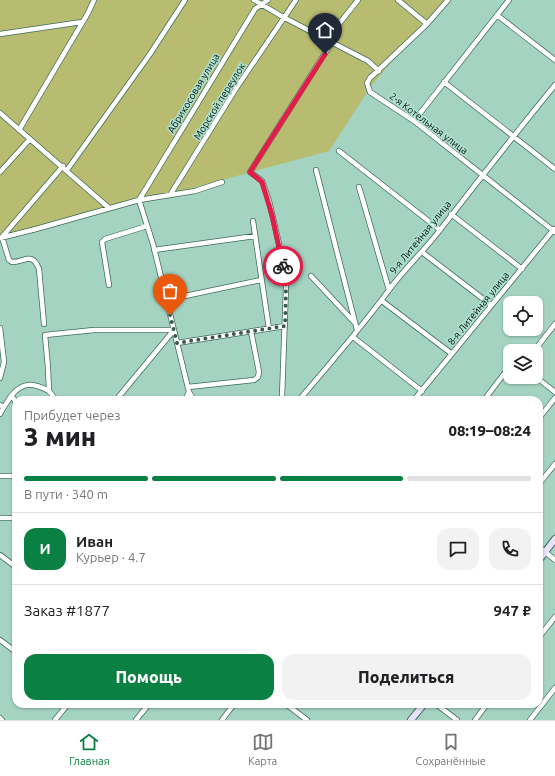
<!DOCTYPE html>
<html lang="ru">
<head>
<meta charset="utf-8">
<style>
  body { margin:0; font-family:Ubuntu,sans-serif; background:#f2f2f2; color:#202124; height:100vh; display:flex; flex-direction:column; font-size:15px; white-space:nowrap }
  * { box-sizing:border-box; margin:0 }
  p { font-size:13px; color:#757577 }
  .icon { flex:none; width:22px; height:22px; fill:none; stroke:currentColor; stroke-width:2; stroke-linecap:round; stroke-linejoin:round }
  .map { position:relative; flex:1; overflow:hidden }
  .panel { position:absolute; left:12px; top:396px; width:531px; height:312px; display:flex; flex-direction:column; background:#fff; border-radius:12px; box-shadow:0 1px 3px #0004 }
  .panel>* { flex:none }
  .fabs { position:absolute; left:503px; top:296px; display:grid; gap:8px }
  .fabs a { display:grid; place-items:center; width:40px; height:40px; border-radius:8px; background:#fff; box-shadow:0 1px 3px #0004; font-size:20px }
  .pin { position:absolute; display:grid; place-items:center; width:34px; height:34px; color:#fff; margin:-41px -17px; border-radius:50% 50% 50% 0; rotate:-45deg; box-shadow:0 0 4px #0007 }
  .pin .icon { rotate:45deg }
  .courier { position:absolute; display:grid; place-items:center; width:40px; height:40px; margin:-20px; border:3px solid #e11d48; border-radius:50%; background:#fff; color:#222; box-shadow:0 1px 5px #0007 }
  .overview em { font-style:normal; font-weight:800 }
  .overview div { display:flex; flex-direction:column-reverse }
  .overview { display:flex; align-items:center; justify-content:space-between; height:68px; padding:0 12px }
  h1 { font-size:26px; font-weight:800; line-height:30px }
  .bar { display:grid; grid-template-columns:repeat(4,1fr); gap:6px 4px; align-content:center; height:48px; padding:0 12px }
  .bar i { height:5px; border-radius:3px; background:#e0e0e0 }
  .bar .selected { background:#0b8043 }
  .bar p { grid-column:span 4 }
  .line { display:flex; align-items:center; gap:10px; padding:0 12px; border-top:1px solid #e0e0e0 }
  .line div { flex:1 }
  .round { display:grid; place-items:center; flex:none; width:42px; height:42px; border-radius:12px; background:#f2f2f2 }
  .cta { display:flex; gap:8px; margin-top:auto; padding:8px 12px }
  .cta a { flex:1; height:46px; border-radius:12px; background:#0b8043; color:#fff; font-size:16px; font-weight:800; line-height:46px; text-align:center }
  .cta a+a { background:#f2f2f2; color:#202124 }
  .tabs { display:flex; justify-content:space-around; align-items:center; height:56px; border-top:1px solid #e0e0e0; background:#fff; font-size:11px; color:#757577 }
  .tabs a { display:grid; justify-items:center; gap:2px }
  .tabs .selected { color:#0b8043 }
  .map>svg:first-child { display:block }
  .green { fill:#b8bc70 }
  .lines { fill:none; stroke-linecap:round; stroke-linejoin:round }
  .street-casing { stroke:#3e6b5c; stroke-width:6 }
  .secondary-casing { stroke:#3e6b5c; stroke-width:8 }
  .street { stroke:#fff; stroke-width:4.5 }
  .secondary { stroke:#e7e2fd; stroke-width:6 }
  .done { stroke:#3b574e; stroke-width:4; stroke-dasharray:0 7.2 }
  .route { stroke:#e11d48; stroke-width:5 }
  .labels { text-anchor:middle; stroke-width:3; stroke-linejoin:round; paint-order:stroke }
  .street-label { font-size:10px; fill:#03140f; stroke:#b0e0cf }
</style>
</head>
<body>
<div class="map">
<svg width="555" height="720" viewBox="0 0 555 720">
  <rect width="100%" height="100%" fill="#a4d3c2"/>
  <path class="green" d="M0 0H444L372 85 329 151 0 240Z"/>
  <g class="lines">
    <g class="street-casing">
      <path id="street" d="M254 0 283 17 368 61 379 71
        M398 0 427 24
        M448 0 427 24 370 78 367 83 370 92 414 121 555 232
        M497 15 555 60
        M0 34 82 22
        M327 39 358 0
        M444 82 555 169
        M0 113 109 208
        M414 121 509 0
        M19 130 88 13 94 0
        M339 151 440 230
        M67 170 150 54 185 0
        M316 170 357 330
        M0 172 30 139
        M359 187 389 290
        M170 195 237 87 296 0
        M139 200 255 9 268 0
        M139 200 153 244 189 392 194 400
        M451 214 522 269
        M253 221 269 329
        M0 238 36 229 139 200 195 191 222 182
        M154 250 255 236
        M422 252 491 305
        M311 276 354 322
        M109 285 102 242 105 239 147 226
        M166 300 261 280
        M382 301 452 354
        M44 324 39 269C32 251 25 262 12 262L9 260 2 237 63 166
        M0 328 4 362 0 378
        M353 337 422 391
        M177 343 285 326
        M534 351 555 324
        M536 377 555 392
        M188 387 254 380 258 377 259 372 251 331
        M56 400 49 391 48 368 45 335 94 330H174
        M116 400 174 330
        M185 400 189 392
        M286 400 282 397 286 287 279 244 269 201 262 181 250 172 332 42
        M299 400C330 364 361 328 389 290 404 269 424 251 440 230 478 181 516 133 555 85
        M414 400 554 229
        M484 400 510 366
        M16 404 14 399 11 396C23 381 33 383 49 391
        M0 405 4 407 11 396
        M0 414 4 407
        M539 418 555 398
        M0 476H16
        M539 484 555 464
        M0 518H16
        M539 547 555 560
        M0 555 16 567
        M539 637 555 617
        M0 640 16 652
        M286 704 307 720
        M436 704 457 720
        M0 718 2 720
        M55 720 68 704
        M136 720 149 704
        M222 720 234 704
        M475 720 487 704
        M530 720 555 688"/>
    </g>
    <g class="secondary-casing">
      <path id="secondary" d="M539 560 555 539
        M411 720 424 704"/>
    </g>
    <use href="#street" class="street"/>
    <use href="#secondary" class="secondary"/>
  </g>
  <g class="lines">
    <path class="done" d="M170 315 177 343 285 326 286 287 283 266"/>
    <path class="route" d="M283 266 272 215 262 182 250 172 325 54"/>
  </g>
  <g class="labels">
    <g class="street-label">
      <text transform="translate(193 93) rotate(-59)" y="4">Абрикосовая улица</text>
      <text transform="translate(219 101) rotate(-58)" y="4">Морской переулок</text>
      <text transform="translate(429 123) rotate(37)" y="4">2-я Котельная улица</text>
      <text transform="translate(420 237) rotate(-51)" y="4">9-я Литейная улица</text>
      <text transform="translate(478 308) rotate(-51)" y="4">8-я Литейная улица</text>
    </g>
  </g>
</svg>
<div class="fabs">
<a><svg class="icon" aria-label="locate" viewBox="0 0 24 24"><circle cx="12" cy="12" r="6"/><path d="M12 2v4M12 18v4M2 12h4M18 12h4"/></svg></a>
<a><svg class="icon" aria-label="layers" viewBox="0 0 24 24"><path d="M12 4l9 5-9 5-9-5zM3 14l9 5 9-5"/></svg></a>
</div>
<div class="pin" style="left:170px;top:315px;background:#ea580c"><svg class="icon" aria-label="bag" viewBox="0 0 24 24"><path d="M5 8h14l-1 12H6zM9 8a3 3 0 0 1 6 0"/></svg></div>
<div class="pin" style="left:325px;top:54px;background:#1f2937"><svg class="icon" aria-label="home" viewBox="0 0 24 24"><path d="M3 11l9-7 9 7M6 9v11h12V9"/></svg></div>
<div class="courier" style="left:283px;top:266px"><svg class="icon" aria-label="bike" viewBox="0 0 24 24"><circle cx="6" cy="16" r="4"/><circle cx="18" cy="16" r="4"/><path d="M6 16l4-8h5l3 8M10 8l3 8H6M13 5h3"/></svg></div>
<section class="panel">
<div class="overview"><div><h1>3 мин</h1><p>Прибудет через</p></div><em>08:19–08:24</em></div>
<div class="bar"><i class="selected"></i><i class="selected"></i><i class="selected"></i><i></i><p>В пути · 340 m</p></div>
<div class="line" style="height:72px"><b class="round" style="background:#0b8043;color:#fff">И</b><div><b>Иван</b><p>Курьер · 4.7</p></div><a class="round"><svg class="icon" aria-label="chat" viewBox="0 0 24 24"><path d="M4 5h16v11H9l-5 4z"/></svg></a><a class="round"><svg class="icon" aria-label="phone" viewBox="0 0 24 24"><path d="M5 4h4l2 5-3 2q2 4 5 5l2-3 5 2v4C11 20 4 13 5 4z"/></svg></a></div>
<div class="line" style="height:52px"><div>Заказ #1877</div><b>947 ₽</b></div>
<div class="cta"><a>Помощь</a><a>Поделиться</a></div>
</section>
</div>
<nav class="tabs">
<a class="selected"><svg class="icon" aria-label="home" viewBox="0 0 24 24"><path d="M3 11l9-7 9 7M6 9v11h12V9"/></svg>Главная</a>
<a><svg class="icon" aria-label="map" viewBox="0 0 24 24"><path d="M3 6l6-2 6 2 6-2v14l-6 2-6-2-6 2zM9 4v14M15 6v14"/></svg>Карта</a>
<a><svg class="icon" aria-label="saved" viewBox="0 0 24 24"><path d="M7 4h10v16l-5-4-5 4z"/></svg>Сохранённые</a>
</nav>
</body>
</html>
